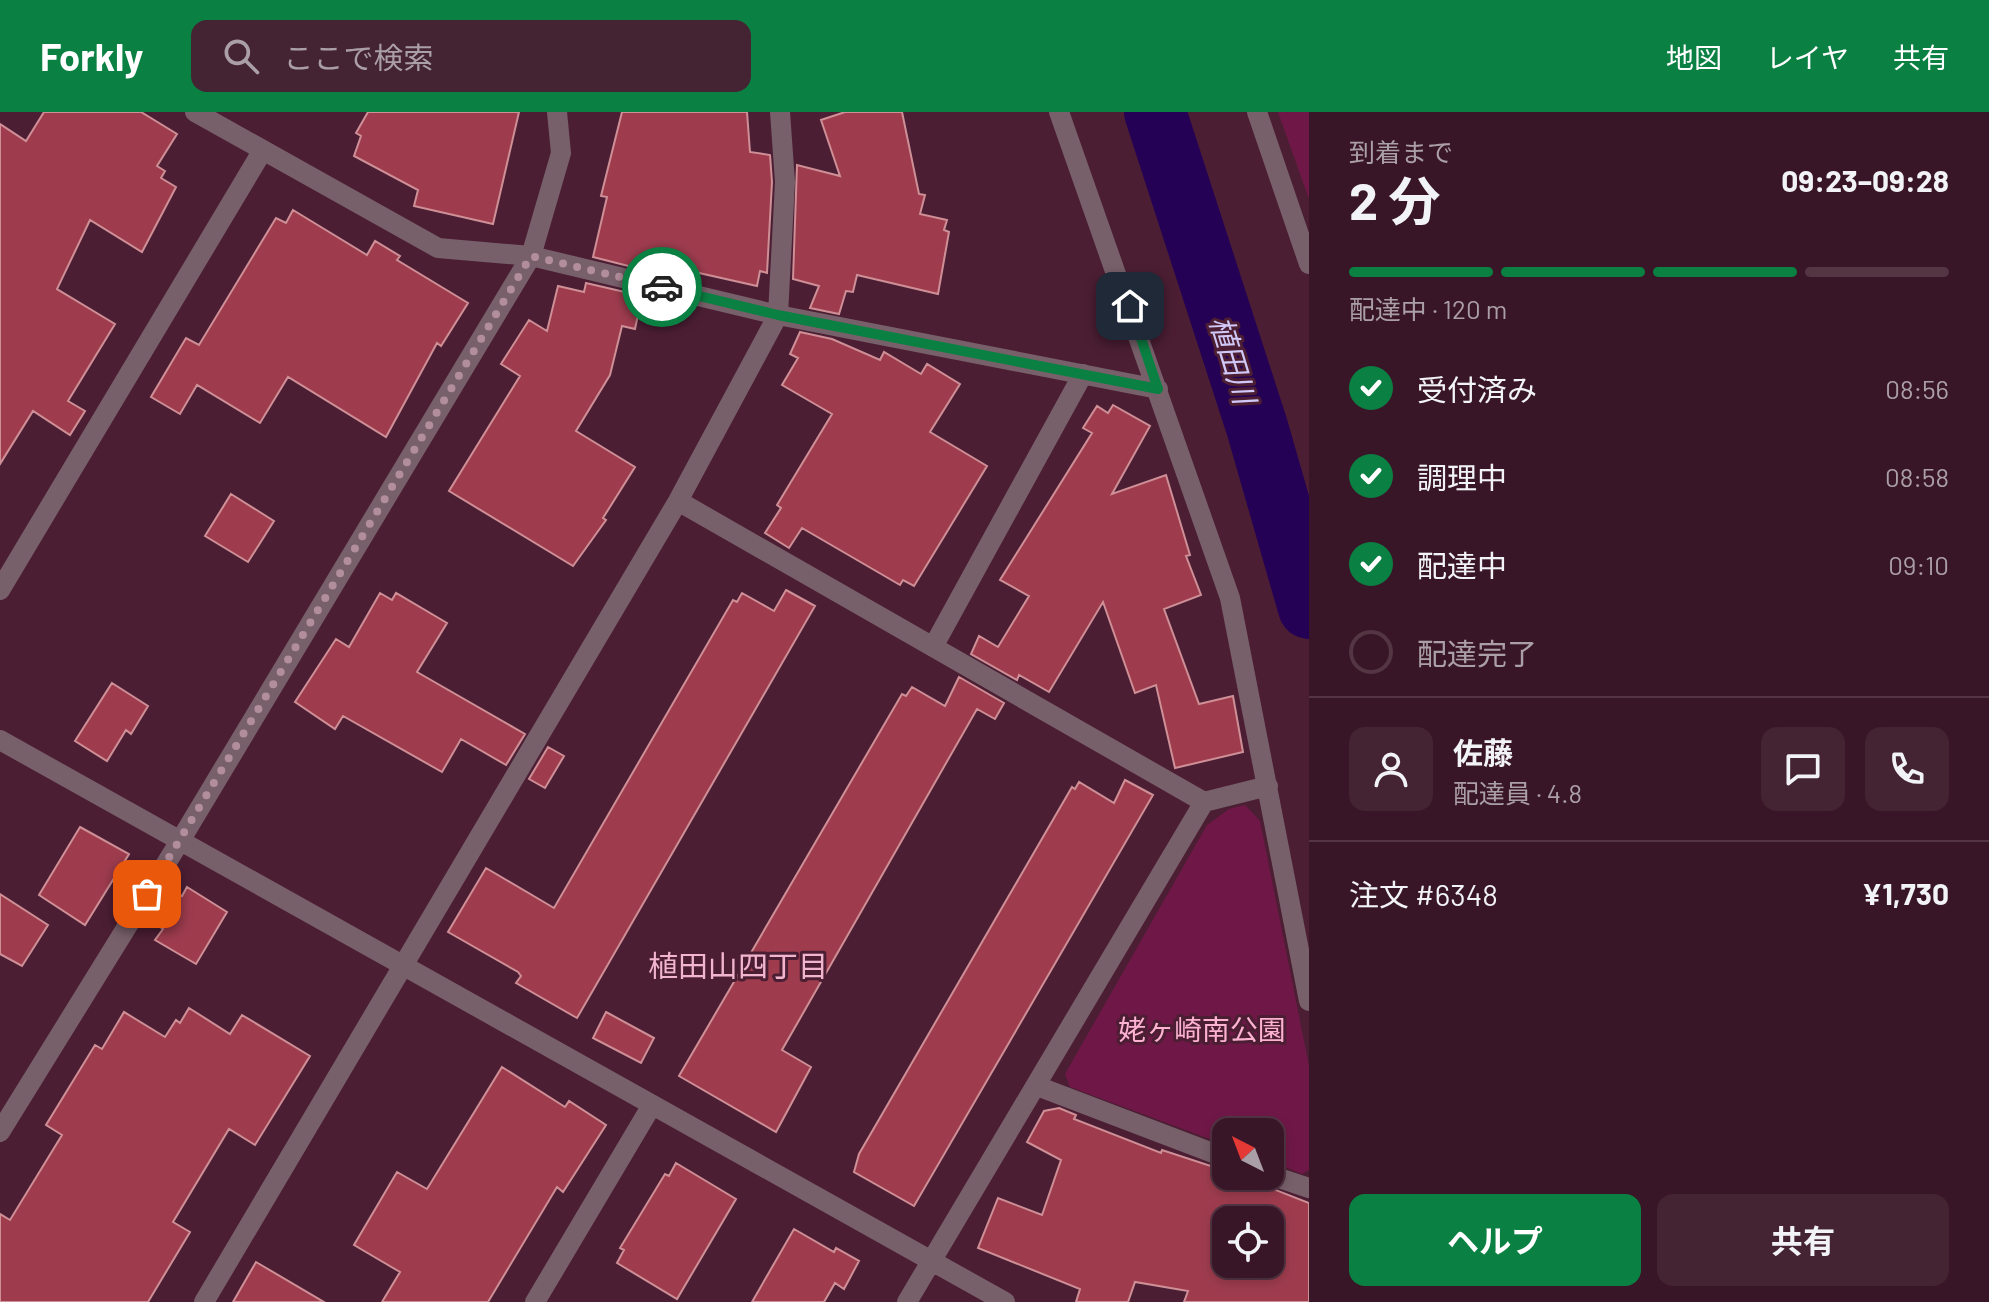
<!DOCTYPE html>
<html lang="ja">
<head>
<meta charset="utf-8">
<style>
  body { margin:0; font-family:Barlow,"Noto Sans JP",sans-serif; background:#442333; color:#f1f3f6; height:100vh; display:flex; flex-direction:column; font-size:30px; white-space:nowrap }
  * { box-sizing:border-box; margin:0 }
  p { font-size:26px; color:#ab9fa7 }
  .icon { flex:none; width:44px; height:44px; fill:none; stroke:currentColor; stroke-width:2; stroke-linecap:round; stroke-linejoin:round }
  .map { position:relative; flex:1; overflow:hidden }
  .details { display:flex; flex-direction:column; background:#391627; width:680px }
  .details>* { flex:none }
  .needle { width:52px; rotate:318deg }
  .tools { position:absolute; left:1212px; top:1006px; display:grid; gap:16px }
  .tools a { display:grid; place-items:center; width:72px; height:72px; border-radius:16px; background:#391627; box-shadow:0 4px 12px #0003,0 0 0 2px #533544; font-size:40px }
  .pin { position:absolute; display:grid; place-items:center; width:68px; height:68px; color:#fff; margin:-34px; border-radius:16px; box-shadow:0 4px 12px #0006 }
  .courier { position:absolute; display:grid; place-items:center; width:80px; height:80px; margin:-40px; border:6px solid #0b8043; border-radius:50%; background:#fff; color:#222; box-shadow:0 2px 10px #0007 }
  .head em { font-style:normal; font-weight:700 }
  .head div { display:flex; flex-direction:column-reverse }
  .head { display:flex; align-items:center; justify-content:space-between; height:136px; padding:0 40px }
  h1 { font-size:52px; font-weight:700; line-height:60px }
  .bar { display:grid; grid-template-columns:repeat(4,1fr); gap:12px 8px; align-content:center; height:96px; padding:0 40px }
  .bar i { height:10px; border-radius:6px; background:#533544 }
  .bar .on { background:#0b8043 }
  .bar p { grid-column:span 4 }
  .line { display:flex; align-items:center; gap:20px; padding:0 40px; border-top:2px solid #533544 }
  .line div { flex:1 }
  .round { display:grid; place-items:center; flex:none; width:84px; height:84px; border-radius:16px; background:#442333 }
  ol { padding:0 40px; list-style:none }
  li { display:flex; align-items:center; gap:24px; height:88px }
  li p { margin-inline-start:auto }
  li .icon { padding:8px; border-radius:50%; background:#0b8043; color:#fff; stroke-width:4 }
  li:last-child { color:#ab9fa7 }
  li i { width:44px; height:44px; border:4px solid #533544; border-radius:50% }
  .button { display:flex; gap:16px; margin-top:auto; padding:16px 40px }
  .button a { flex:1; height:92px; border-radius:16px; background:#0b8043; color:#fff; font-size:32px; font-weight:700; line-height:92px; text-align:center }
  .button a+a { background:#442333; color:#f1f3f6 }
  header { display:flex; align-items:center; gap:48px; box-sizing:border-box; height:112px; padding:0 40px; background:#0b8043; color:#fff }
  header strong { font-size:38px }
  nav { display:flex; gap:44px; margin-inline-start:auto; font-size:28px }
  .search { width:560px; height:72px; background:#442333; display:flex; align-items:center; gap:20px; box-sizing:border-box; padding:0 28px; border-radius:16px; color:#ab9fa7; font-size:30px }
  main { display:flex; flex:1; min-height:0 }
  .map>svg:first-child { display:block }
  .green { fill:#6f1847 }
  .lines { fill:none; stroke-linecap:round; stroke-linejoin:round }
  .river { stroke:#240155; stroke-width:62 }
  .building { fill:#9e3c4e; stroke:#ce8f96; stroke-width:2; fill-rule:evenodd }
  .minor { stroke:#78606a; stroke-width:20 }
  .done { stroke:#b28e9d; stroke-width:8; stroke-dasharray:0 14.4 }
  .route { stroke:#0b8043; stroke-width:10 }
  .labels { text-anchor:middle; stroke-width:6; stroke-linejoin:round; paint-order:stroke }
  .park-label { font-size:28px; fill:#fdb2d2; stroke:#4c1e34 }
  .water-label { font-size:30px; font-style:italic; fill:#d0c9f7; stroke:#4c1e34 }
  .neighbourhood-label { font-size:30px; fill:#f1b5ce; stroke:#4c1e34 }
</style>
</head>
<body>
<header>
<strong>Forkly</strong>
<div class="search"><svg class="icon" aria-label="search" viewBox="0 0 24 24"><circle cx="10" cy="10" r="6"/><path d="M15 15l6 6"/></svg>ここで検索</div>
<nav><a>地図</a><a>レイヤ</a><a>共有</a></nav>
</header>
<main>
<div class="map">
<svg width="1309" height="1190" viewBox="0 0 1309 1190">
  <rect width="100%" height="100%" fill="#4c1e34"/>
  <path class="green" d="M1278 0H1309V87Z
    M1245 693 1260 709 1309 954V1058L1302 1062 1270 1049V1020H1226V1033L1070 975 1065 962 1207 713 1229 697Z"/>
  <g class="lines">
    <path class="river" d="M1155 0 1257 315 1309 496"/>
  </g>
  <path class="building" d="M44 0H141L177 22 157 54 165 59 161 66 176 75 142 140 90 108 57 177 115 212 68 289 85 299 70 323 33 299 0 352V12L26 29Z
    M368 0H519L493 112 414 94 418 78 354 44 361 24 356 21Z
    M622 0H747L750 40 770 43 772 70 767 161 760 159 757 174 650 150 648 159 593 145 607 85 601 84Z
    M845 0H902L919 82 925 83 920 102 947 108 944 118 949 120 938 182 857 163 853 180 846 179 839 202 810 196 819 174 793 167 797 53 840 64 821 8Z
    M293 98 367 143 375 129 400 144 397 148 468 191 441 234 437 231 386 325 288 265 260 311 197 273 180 302 151 285 186 226 199 233 276 106 286 111Z
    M586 171 642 184 635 217 622 214 610 263 576 319 635 355 603 406 606 408 573 454 449 379 520 264 501 252 529 208 547 219 558 174 584 180Z
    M800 220 832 227 880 248 884 240 921 262 927 252 960 272 930 320 987 354 914 474 903 468 900 473 802 416 789 436 765 421 781 396 777 393 832 302 782 273 798 246 790 242Z
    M1113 293 1150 314 1112 382 1166 363 1190 443 1186 444 1201 483 1164 497 1199 592 1233 584 1243 640 1175 656 1156 573 1135 581 1103 490 1049 580 1019 563 1017 568 971 542 979 524 998 535 1029 484 1000 468 1092 321 1083 316 1097 294 1108 301Z
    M231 382 274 409 248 450 205 424Z
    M786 478 815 494 577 906 516 871 521 864 518 860 448 820 486 756 554 796 733 488 737 490 742 481 774 499Z
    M380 481 392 488 396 481 447 511 417 560 525 622 506 653 461 627 442 660 343 604 335 617 295 590 336 527 349 535Z
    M959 565 1004 591 995 607 977 597 782 938 811 955 776 1020 679 964 902 582 906 584 912 575 945 594Z
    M112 571 148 594 131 622 126 618 107 649 75 629Z
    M548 635 564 644 545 676 529 667Z
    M1125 668 1153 683 914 1094 854 1060 859 1042 1072 675 1075 677 1079 670 1114 691Z
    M80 715 129 742 85 813 39 783Z
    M187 775 227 800 196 852 155 828 163 817 156 812 177 781 182 784Z
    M0 782 48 813 22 854 0 842Z
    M189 896 230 922 242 903 310 944 255 1033 229 1017 173 1110 190 1120 148 1190H0V1102L10 1108 62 1023 46 1013 95 933 102 937 124 900 165 925 176 908 180 911Z
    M606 900 654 926 641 951 593 926Z
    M502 955 565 995 569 989 606 1013 563 1080 557 1075 488 1190H382L400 1160 354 1133 397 1060 427 1077Z
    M1059 996 1076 1003 1074 1007 1161 1041 1162 1038 1226 1059V1064H1240L1309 1091V1190H1184L1188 1179 1135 1170 1128 1190H1076L1080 1177 978 1136 998 1086 1042 1103 1061 1048 1027 1030 1044 999ZM1226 1108H1270V1152H1226Z
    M676 1051 736 1087 677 1187 617 1151 624 1138 620 1136 665 1062 669 1064Z
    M794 1117 834 1140 836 1136 859 1149 844 1177 835 1171 824 1190H752Z
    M256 1150 324 1190H233Z"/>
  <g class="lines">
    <path class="minor" d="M195 0 438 136 531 144 778 203 1158 277
      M1059 0 1230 486 1309 889
      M1257 0 1309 152
      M678 389 1204 690 1268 674
      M0 478 263 38
      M933 535 1083 262
      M0 628 1005 1190
      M1037 974 1226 1046
      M0 1020 180 729 531 144 561 41 557 0
      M1270 1063 1309 1076
      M204 1190 678 389 778 203 785 70 780 0
      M535 1190 652 993
      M907 1190 1204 690"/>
  </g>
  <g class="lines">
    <path class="done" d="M147 782 531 144 662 175"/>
    <path class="route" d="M662 175 778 203 1158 277 1130 194"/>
  </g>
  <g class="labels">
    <g class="park-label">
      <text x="1202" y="928">姥ヶ崎南公園</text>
    </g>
    <g class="water-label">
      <text transform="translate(1232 248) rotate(73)" y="10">植田川</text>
    </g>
    <g class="neighbourhood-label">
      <text x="738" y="865">植田山四丁目</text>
    </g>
  </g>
</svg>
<div class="tools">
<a><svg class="needle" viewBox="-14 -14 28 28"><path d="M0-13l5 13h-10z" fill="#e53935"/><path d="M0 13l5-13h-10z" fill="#ab9fa7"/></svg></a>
<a><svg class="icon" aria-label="locate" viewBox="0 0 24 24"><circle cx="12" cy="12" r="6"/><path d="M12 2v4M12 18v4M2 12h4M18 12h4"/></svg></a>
</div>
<div class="pin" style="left:147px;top:782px;background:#ea580c"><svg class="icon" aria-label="bag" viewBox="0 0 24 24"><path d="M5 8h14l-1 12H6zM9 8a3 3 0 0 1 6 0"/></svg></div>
<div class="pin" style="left:1130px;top:194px;background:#1f2937"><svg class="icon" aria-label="home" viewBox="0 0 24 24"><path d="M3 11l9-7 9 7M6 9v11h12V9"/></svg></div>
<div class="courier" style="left:662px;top:175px"><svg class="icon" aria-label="car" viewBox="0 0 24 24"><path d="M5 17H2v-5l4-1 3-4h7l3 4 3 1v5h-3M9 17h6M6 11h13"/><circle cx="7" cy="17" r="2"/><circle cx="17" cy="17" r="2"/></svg></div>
</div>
<section class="details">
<div class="head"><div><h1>2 分</h1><p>到着まで</p></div><em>09:23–09:28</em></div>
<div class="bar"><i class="on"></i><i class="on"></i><i class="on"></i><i></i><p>配達中 · 120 m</p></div>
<ol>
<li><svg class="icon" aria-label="check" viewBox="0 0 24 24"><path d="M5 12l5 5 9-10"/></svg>受付済み<p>08:56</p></li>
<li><svg class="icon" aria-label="check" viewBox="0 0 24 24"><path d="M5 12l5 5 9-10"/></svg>調理中<p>08:58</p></li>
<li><svg class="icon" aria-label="check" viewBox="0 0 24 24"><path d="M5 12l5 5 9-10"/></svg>配達中<p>09:10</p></li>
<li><i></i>配達完了</li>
</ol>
<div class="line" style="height:144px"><a class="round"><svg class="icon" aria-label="person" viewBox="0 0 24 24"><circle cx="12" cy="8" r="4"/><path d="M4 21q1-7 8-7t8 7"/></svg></a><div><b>佐藤</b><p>配達員 · 4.8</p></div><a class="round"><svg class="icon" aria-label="chat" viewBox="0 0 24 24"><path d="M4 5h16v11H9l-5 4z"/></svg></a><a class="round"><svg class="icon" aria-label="phone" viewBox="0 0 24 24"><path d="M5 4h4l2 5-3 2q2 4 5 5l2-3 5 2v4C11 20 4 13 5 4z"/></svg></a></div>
<div class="line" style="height:104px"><div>注文 #6348</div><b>¥1,730</b></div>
<div class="button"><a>ヘルプ</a><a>共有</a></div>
</section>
</main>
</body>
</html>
